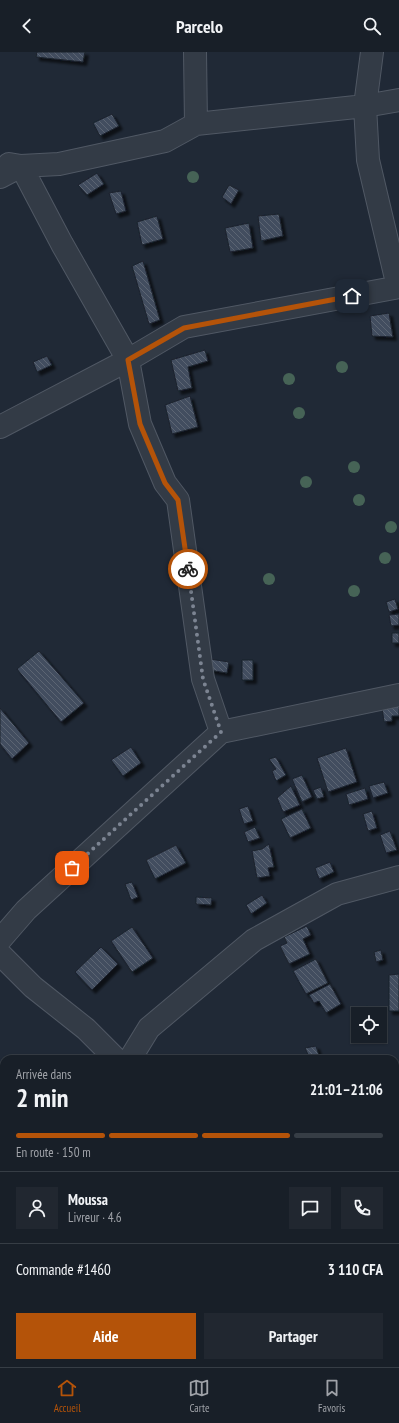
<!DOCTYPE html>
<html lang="fr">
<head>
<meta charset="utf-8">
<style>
  body { margin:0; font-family:"PT Sans Narrow",sans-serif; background:#212730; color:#f1f3f6; height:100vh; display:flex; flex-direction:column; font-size:15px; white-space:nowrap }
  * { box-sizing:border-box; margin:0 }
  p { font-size:13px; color:#9fa2a8 }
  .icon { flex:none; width:22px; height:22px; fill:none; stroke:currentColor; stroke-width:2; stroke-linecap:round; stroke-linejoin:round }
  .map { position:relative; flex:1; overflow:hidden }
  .sheet { position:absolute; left:0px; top:1003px; width:399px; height:312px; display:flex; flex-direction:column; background:#181f28; border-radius:12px 12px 0 0; box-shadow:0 1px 3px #0004,0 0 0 1px #363d45 }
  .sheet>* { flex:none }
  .controls { position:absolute; left:351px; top:955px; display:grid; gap:8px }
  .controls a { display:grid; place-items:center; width:36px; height:36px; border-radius:0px; background:#181f28; box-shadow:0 1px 3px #0004,0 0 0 1px #363d45; font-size:20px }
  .pin { position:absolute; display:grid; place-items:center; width:34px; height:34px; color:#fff; margin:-17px; border-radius:8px; box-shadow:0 2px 6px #0006 }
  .courier { position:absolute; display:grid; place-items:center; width:40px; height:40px; margin:-20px; border:3px solid #b45309; border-radius:50%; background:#fff; color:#222; box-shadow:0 1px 5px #0007 }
  .head em { font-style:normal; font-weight:700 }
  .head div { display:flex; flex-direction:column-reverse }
  .head { display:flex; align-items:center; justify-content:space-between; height:68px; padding:0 16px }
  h1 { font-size:26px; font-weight:700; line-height:30px }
  .bar { display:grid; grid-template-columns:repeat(4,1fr); gap:6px 4px; align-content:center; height:48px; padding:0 16px }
  .bar i { height:5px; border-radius:3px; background:#363d45 }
  .bar .current { background:#b45309 }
  .bar p { grid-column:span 4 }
  .line { display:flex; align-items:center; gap:10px; padding:0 16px; border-top:1px solid #363d45 }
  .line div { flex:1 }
  .round { display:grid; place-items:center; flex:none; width:42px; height:42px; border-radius:0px; background:#212730 }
  .primary-button { display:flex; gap:8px; margin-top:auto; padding:8px 16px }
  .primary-button a { flex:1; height:46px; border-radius:0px; background:#b45309; color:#fff; font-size:16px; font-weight:700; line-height:46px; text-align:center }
  .primary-button a+a { background:#212730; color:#f1f3f6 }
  header { display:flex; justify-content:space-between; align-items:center; height:52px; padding:0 16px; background:#181f28; font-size:18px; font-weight:700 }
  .menu { display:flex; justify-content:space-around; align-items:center; height:56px; border-top:1px solid #363d45; background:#181f28; font-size:11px; color:#9fa2a8 }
  .menu a { display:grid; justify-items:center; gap:2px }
  .menu .current { color:#b45309 }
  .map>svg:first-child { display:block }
  .building { fill:url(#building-back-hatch); stroke:#1b222d; filter:url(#shadow) }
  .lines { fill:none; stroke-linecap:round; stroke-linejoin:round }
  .minor-casing { stroke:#505864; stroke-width:24 }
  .minor { stroke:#333b46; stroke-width:22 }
  .tree { fill:#466356 }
  .done { stroke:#7c8492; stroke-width:4; stroke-dasharray:0 7.2 }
  .route { stroke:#b45309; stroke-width:5 }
</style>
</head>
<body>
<header><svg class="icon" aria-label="back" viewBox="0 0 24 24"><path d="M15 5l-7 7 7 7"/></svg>Parcelo<svg class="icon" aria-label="search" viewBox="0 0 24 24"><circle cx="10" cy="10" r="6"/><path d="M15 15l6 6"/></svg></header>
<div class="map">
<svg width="399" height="1315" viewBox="0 0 399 1315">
  <defs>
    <pattern id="building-back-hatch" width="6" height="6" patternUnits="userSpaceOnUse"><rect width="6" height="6" fill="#434e5e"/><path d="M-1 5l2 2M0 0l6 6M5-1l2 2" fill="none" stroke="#5b6573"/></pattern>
    <filter id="shadow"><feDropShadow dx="3.5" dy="3.5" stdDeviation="1" flood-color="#0009"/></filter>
  </defs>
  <rect width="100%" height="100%" fill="#202936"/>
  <path class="building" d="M37 0H85L83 10 36 5Z
    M112 62 119 74 100 84 93 71Z
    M97 121 104 132 87 143 78 133Z
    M229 133 239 138 231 152 222 145Z
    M121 139 126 159 116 162 109 141Z
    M279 162 283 184 261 189 258 164Z
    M157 164 163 187 142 193 137 170Z
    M249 171 253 196 230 200 225 176Z
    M143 209 160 268 149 272 132 214Z
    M389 261 393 285 372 284 370 264Z
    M205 298 208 309 188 315 192 336 178 339 171 308Z
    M47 304 52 313 37 320 33 310Z
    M190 344 198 375 172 382 165 353Z
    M395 547 398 557 389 560 386 550Z
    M399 562V573L391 574 389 563Z
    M392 581H399V591H392Z
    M39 599 84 651 61 670 17 617Z
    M210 607 229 610 227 621 209 618Z
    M242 608H253V628H242Z
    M399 652V664H392V669L384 670 382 655Z
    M0 656 29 691 12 707 0 692Z
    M131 695 141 711 123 724 111 708Z
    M346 696 357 730 328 740 317 706Z
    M276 705 286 723 276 729 272 719 276 717 269 707Z
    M302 723 312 745 302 750 292 727Z
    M384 730 388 741 373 746 369 734Z
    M291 734 300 753 283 760 277 746Z
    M321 735 324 745 317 747 313 738Z
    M365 736 368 747 349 753 346 742Z
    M248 754 253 769 244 772 239 757Z
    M302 757 311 776 290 786 281 767Z
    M372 759 377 776 368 779 363 762Z
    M255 775 260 786 248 790 244 780Z
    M390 779 397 798 386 801 380 783Z
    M269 792 274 815 268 816 270 824 257 826 252 799 262 797Z
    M176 793 186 811 155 827 146 808Z
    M330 810 334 820 319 827 315 816Z
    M132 830 138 845 131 848 125 832Z
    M262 843 267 851 251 862 246 853Z
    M196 845 212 846 211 853 196 852Z
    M307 874 311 883 303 887 310 902 289 912 280 894 287 891 284 885Z
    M132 875 153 906 132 920 111 889Z
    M101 895 118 912 92 938 75 920Z
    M381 898 383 908 376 910 374 900Z
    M316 907 328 931 306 942 293 919Z
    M399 922V959H389V923Z
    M330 932 341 952 326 961 319 949 314 951 309 943Z
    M368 954 370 962H358L357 970 355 957Z
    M316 994 320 1007H310L305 996Z
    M0 1263H4V1285L0 1286Z"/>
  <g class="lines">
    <g class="minor-casing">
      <path id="minor" d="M195 0 196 72
        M372 0 365 54 368 108 398 235
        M9 112 21 114 59 112 165 89 196 72 365 54 399 48
        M0 125 21 114 62 192 128 308 140 372 165 431 178 448 203 627 221 680
        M0 375 128 308 184 275 399 235
        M0 888 26 858 221 680 399 643
        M0 902 33 935 86 977 116 1007
        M130 1007 149 976 254 888 337 842 399 825
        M395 1114 399 1107
        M71 1311V1315
        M252 1315 256 1311"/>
    </g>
    <use href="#minor" class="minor"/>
  </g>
  <g class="tree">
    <circle cx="193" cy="125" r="6"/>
    <circle cx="342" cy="315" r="6"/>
    <circle cx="289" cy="327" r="6"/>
    <circle cx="299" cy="361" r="6"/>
    <circle cx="354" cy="415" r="6"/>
    <circle cx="306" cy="430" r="6"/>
    <circle cx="359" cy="448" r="6"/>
    <circle cx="391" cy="475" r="6"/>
    <circle cx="385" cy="506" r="6"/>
    <circle cx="269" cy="527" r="6"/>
    <circle cx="354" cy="539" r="6"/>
  </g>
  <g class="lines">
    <path class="done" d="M72 816 221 680 203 627 188 517"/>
    <path class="route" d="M188 517 178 448 165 431 140 372 128 308 184 276 352 244"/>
  </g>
</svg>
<div class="controls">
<a><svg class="icon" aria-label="locate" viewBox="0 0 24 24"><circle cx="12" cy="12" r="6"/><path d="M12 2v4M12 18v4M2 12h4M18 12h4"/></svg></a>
</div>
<div class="pin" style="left:72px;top:816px;background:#ea580c"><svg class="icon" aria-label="bag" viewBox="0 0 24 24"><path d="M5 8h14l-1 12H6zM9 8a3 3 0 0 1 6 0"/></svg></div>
<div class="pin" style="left:352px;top:244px;background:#1f2937"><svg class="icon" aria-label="home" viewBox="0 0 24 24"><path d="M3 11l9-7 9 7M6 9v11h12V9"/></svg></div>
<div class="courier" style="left:188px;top:517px"><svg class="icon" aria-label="bike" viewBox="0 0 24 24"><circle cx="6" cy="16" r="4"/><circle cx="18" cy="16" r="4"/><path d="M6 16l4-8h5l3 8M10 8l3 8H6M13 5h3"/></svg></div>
<section class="sheet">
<div class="head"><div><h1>2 min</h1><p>Arrivée dans</p></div><em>21:01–21:06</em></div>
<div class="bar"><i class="current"></i><i class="current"></i><i class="current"></i><i></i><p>En route · 150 m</p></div>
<div class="line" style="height:72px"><a class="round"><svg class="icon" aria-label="person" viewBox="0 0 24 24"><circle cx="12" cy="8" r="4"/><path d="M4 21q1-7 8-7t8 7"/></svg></a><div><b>Moussa</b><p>Livreur · 4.6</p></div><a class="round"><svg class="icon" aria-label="chat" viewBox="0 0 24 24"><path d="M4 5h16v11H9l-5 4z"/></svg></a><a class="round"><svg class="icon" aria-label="phone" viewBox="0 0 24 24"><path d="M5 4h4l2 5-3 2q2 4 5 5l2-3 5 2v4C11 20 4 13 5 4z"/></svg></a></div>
<div class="line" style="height:52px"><div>Commande #1460</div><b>3 110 CFA</b></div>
<div class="primary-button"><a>Aide</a><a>Partager</a></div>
</section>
</div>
<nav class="menu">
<a class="current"><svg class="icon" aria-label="home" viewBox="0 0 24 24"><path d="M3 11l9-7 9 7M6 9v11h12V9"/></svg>Accueil</a>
<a><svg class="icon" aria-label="map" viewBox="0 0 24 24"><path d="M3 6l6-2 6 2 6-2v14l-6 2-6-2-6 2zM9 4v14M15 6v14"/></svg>Carte</a>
<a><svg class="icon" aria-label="saved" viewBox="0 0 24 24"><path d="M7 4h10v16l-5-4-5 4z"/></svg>Favoris</a>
</nav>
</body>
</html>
